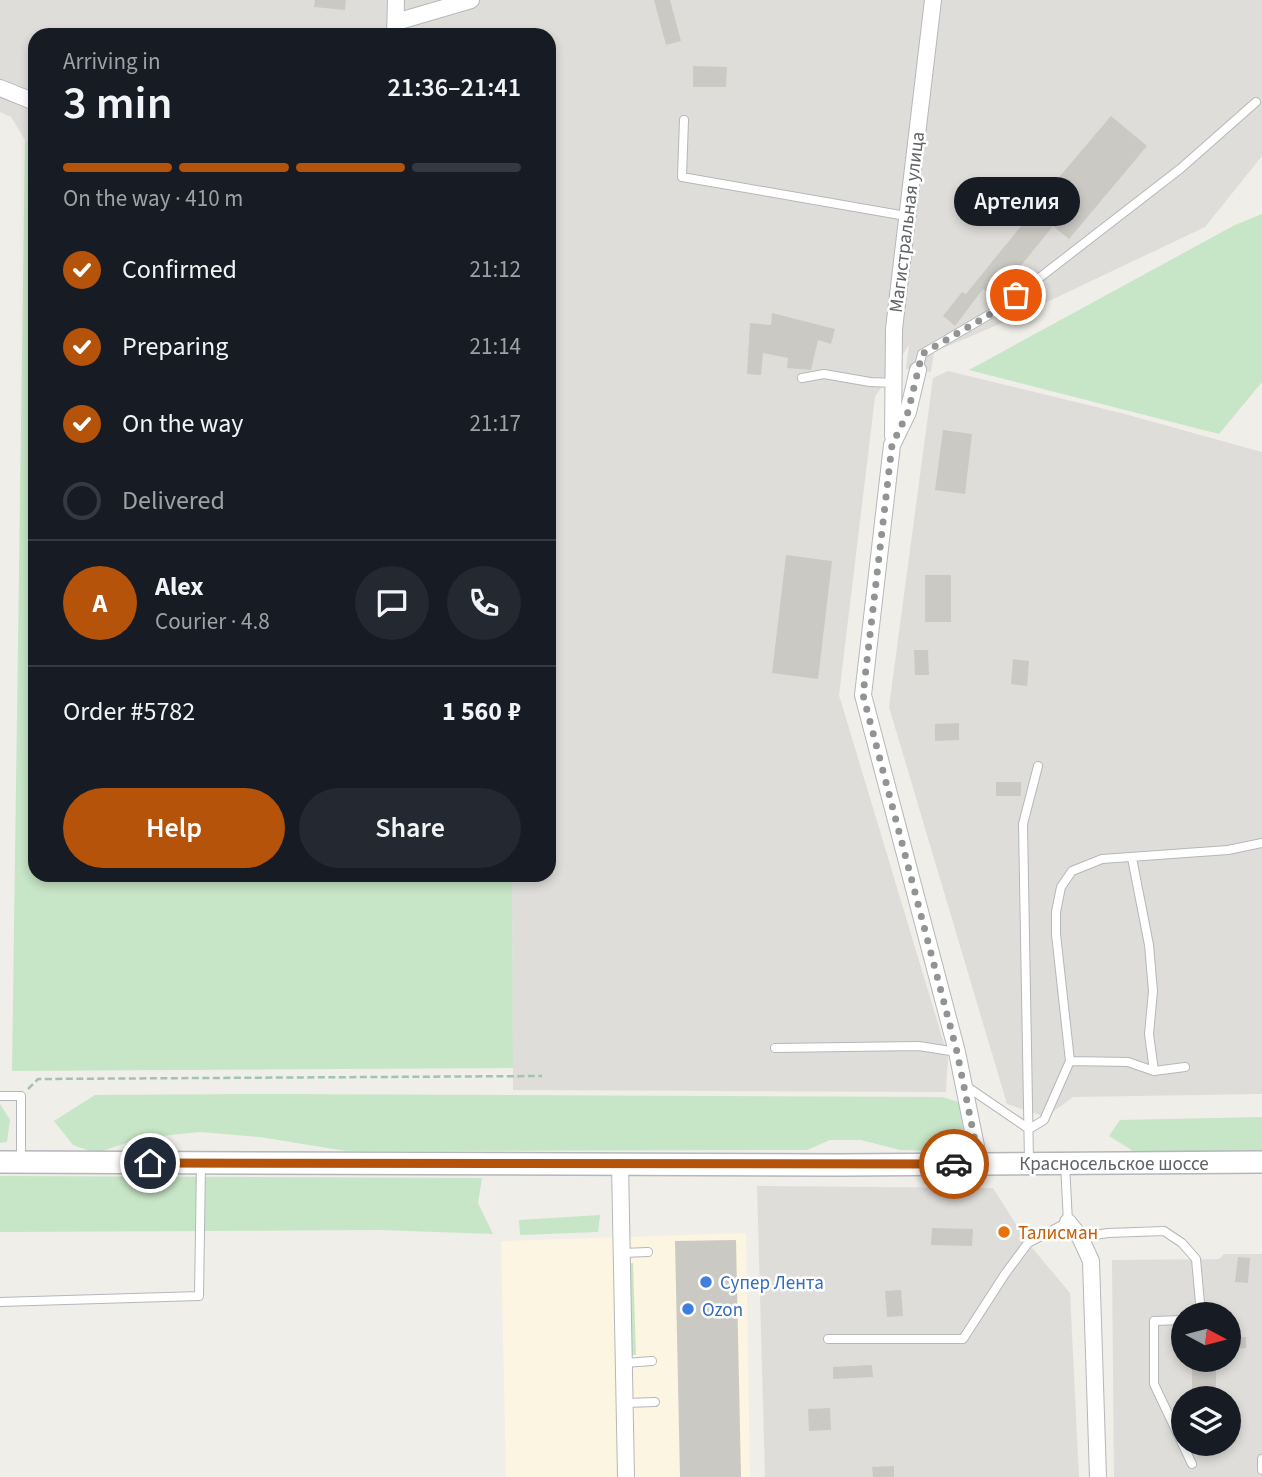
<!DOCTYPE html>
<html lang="en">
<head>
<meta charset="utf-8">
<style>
  body { margin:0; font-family:"Source Sans 3",sans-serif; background:#242831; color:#f1f3f6; height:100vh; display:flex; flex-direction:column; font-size:26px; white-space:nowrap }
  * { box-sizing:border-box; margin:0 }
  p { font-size:23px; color:#9ea1a6 }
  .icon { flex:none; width:38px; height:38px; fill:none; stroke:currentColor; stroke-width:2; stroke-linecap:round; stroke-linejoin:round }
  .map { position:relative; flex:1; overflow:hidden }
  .sheet { position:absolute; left:28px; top:28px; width:528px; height:854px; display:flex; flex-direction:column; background:#171b24; border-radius:21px; box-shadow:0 4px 10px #0003 }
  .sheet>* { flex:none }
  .needle { width:46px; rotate:97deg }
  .controls { position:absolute; left:1171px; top:1302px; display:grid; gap:14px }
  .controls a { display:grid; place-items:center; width:70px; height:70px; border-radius:50%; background:#171b24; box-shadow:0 4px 10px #0003; font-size:35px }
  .pin { position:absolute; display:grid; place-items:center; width:60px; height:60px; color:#fff; margin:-30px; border:4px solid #fff; border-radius:50%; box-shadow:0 2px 7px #0007 }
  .courier { position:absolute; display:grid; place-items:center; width:70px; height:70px; margin:-35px; border:5px solid #b45309; border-radius:50%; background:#fff; color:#222; box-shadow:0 2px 9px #0007 }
  .bubble { position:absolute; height:49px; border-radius:24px; background:#171b24; box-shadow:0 4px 10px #0003; font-size:23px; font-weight:600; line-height:49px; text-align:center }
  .headline em { font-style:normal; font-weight:600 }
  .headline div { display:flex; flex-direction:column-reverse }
  .headline { display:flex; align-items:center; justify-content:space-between; height:119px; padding:0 35px }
  h1 { font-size:46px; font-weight:600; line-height:52px }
  .bar { display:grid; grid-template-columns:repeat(4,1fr); gap:10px 7px; align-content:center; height:84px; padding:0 35px }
  .bar i { height:9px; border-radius:5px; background:#363941 }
  .bar .active { background:#b45309 }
  .bar p { grid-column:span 4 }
  .line { display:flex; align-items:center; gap:18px; padding:0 35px; border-top:2px solid #363941 }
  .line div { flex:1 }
  .round { display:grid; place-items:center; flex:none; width:74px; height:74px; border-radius:37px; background:#242831 }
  ol { padding:0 35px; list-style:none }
  li { display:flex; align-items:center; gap:21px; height:77px }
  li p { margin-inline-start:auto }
  li .icon { padding:7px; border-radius:50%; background:#b45309; color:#fff; stroke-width:4 }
  li:last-child { color:#9ea1a6 }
  li i { width:38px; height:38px; border:4px solid #363941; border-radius:50% }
  .primary-button { display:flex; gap:14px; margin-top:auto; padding:14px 35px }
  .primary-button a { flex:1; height:80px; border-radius:42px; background:#b45309; color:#fff; font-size:28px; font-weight:600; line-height:80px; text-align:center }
  .primary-button a+a { background:#242831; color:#f1f3f6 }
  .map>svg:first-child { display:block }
  .commercial { fill:#fbf5e1 }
  .industrial { fill:#dfddda; fill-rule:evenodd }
  .green { fill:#c7e5c7 }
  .building { fill:#cbc9c4 }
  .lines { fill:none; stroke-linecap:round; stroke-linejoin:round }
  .service-casing { stroke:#b5b7bb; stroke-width:10 }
  .minor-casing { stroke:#b5b7bb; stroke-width:18 }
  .secondary-casing { stroke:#b4b6bb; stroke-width:24 }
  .path { stroke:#a0c5aa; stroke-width:2.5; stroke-dasharray:7 3.5; stroke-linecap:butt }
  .service { stroke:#fff; stroke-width:8 }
  .minor { stroke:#fff; stroke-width:16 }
  .secondary { stroke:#fff; stroke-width:21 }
  .done { stroke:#929394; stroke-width:7; stroke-dasharray:0 12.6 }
  .route { stroke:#b45309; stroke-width:9 }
  .food-dot { fill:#e8710a; stroke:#fff; stroke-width:2.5 }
  .shop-dot { fill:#3f7fe0; stroke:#fff; stroke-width:2.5 }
  .labels { text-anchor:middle; stroke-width:5; stroke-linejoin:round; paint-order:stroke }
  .street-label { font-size:19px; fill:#5f6266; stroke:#fff }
  .food-label { font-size:19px; fill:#c56008; stroke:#fff; text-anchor:start }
  .shop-label { font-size:19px; fill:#366cbe; stroke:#fff; text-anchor:start }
</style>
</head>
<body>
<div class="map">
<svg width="1262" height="1477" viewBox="0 0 1262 1477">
  <rect width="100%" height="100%" fill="#f0eee8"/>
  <path class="commercial" d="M746 1233 750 1477H506L501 1241Z"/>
  <path class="industrial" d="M0 0H1262V156L1205 227 1009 320 934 352 931 372 906 369 909 345 875 397 839 695 948 1057 946 1092 513 1090 512 875H550V35H35V143L25 140 11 117 0 112Z
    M948 371 1121 413 1262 452V1094L1073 1097 1046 1117 1007 1104 889 707 933 378Z
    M757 1186 993 1188 1028 1243 1070 1293 1079 1477H765Z
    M1224 1254H1262V1477H1114L1112 1260 1219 1259ZM1183 1314H1228V1360H1183ZM1183 1398H1228V1444H1183Z"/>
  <path class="green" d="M25 140 35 143V875H512L513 1068 12 1071Z
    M1262 214V382L1219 434 969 370 1233 226Z
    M264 1094 942 1097 959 1102 964 1136 938 1151 900 1150 861 1140H830L807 1150 346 1151 260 1137 200 1132 141 1138 96 1153 73 1145 54 1121 95 1095Z
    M0 1104 10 1120 7 1142 0 1143Z
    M1262 1117V1151H1133L1109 1136 1120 1120Z
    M0 1176 482 1178 478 1203 493 1234 381 1230 0 1232Z
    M600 1215 598 1232 520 1235 519 1220Z
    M633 1263 636 1355H630L627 1264Z"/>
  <path class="building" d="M315 0H346L345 10 314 7Z
    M654 0H670L681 41 666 45Z
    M693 66 727 67 726 87H693Z
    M1111 116 1147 146 1069 239 1053 226 994 299 983 289 955 326 943 316 962 292 966 294 1034 210 1032 209Z
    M772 313 835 329 831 344 818 340 811 370 787 368 788 358 763 353 761 375 747 374 750 323 771 325Z
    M943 430 972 434 965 494 935 490Z
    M786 555 832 561 818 679 772 673Z
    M925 575H951V622H925Z
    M914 650H928L929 675H915Z
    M1013 659 1029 661 1027 686 1011 684Z
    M959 723V740L935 741V724Z
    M996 782H1021V796H996Z
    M932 1228 973 1229 972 1246 931 1245Z
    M736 1240 741 1477H680L675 1241Z
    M1238 1257 1250 1258 1248 1283 1235 1282Z
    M901 1290 903 1316 887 1317 885 1291Z
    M1246 1337V1348L1228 1349V1338Z
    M1192 1360H1216V1398H1192Z
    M872 1365 873 1377 833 1379V1367Z
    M830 1408 831 1430 809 1431 808 1409Z
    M894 1466V1477H873L872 1467Z"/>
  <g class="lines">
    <g class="service-casing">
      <path id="service" d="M684 120 682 177 906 216
        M918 370 922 354 999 309 1180 169 1256 102
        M802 378 824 374 870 382 895 383
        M1132 858 1149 945 1153 991 1149 1034 1154 1071
        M775 1048 919 1046 957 1052
        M1070 1061 1128 1062 1154 1071 1185 1067
        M966 1086 1029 1129 1044 1120 1070 1061 1056 934V912L1061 887 1072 871 1102 859 1228 850 1262 843
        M0 1096H21V1159
        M1029 1161 1023 824 1038 766
        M1080 1237 1108 1233 1164 1231 1182 1243 1196 1259 1201 1314
        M622 1253 648 1252
        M0 1302 199 1296 201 1163
        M1183 1320 1154 1321V1384L1192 1464
        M828 1339H963L1005 1274 1028 1243 1068 1222 1065 1164
        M624 1363 652 1361
        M625 1403 655 1402
        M1262 1459V1470"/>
    </g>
    <g class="minor-casing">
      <path id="minor" d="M396 22 471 0
        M395 35 396 0
        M0 88 35 102
        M918 370 908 412 892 445 863 695 957 1052 977 1151V1164
        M893 436 894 329 933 0
        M620 1164 626 1477
        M1068 1222 1080 1237 1091 1261 1098 1477"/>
    </g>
    <g class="secondary-casing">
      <path id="secondary" d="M0 1162 840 1165 1262 1162"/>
    </g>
    <path class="path" d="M28 1089 38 1079 542 1076"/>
    <use href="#service" class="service"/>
    <use href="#minor" class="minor"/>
    <use href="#secondary" class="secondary"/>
  </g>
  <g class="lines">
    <path class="done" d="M954 1164H977V1151L957 1052 863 695 892 445 908 412 922 354 999 309 1016 295"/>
    <path class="route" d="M150 1163 954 1164"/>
  </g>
  <circle class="food-dot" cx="1004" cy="1232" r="7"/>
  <g class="shop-dot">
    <circle cx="706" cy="1282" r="7"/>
    <circle cx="688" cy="1309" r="7"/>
  </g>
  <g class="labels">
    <g class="street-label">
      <text transform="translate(906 222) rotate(-83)" y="7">Магистральная улица</text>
      <text x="1114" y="1170">Красносельское шоссе</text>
    </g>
    <g class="food-label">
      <text x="1018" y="1239">Талисман</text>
    </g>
    <g class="shop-label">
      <text x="720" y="1289">Супер Лента</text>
      <text x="702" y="1316">Ozon</text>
    </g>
  </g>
</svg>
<div class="controls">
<a><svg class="needle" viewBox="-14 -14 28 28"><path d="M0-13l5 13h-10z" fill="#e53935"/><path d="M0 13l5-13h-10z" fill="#9ea1a6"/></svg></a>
<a><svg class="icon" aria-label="layers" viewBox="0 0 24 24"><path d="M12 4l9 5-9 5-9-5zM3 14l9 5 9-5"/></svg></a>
</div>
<div class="pin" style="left:1016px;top:295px;background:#ea580c"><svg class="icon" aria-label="bag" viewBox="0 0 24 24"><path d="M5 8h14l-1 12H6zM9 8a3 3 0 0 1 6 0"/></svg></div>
<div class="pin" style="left:150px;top:1163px;background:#1f2937"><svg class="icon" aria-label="home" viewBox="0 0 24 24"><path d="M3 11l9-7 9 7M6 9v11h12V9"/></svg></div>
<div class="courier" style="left:954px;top:1164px"><svg class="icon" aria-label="car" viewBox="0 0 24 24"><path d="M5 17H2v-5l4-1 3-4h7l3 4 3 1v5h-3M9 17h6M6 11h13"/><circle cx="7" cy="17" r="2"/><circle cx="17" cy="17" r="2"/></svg></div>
<div class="bubble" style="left:954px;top:177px;width:126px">Артелия</div>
<section class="sheet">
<div class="headline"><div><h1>3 min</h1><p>Arriving in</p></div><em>21:36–21:41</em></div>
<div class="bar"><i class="active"></i><i class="active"></i><i class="active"></i><i></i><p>On the way · 410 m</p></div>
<ol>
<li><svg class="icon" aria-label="check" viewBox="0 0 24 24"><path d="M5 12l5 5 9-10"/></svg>Confirmed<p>21:12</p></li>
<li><svg class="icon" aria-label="check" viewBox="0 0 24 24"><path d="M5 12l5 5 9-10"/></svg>Preparing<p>21:14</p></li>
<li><svg class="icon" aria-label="check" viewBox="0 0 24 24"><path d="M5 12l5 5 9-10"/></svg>On the way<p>21:17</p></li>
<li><i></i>Delivered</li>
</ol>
<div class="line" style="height:126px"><b class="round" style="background:#b45309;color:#fff">A</b><div><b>Alex</b><p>Courier · 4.8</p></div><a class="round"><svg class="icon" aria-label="chat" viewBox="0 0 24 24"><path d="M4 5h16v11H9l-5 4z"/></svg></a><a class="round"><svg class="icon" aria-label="phone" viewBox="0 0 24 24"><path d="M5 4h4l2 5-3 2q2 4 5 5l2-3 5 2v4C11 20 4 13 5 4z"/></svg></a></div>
<div class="line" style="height:91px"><div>Order #5782</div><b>1 560 ₽</b></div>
<div class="primary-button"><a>Help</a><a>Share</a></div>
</section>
</div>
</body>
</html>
